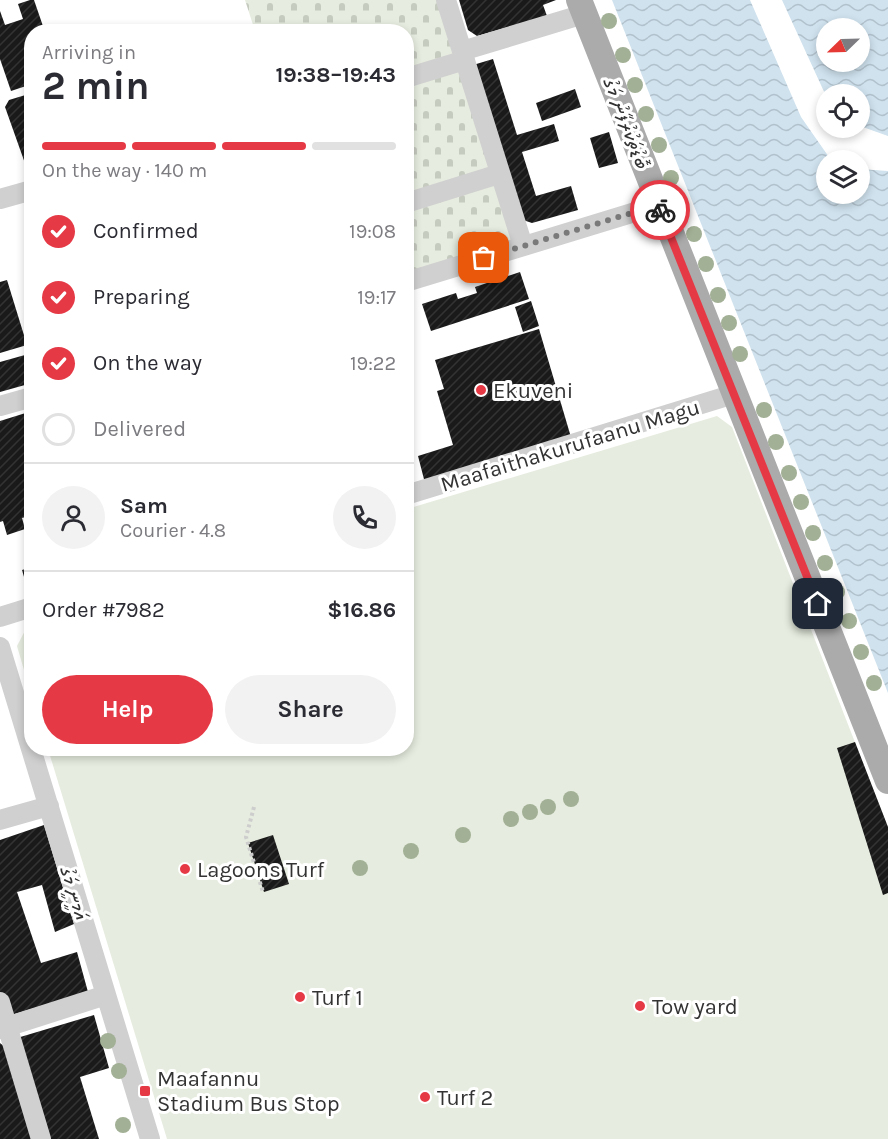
<!DOCTYPE html>
<html lang="en">
<head>
<meta charset="utf-8">
<style>
  body { margin:0; font-family:Karla,"Noto Sans Thaana",sans-serif; background:#f2f2f3; color:#2b2b33; height:100vh; display:flex; flex-direction:column; font-size:22px; white-space:nowrap }
  * { box-sizing:border-box; margin:0 }
  p { font-size:20px; color:#7c7c81 }
  .icon { flex:none; width:33px; height:33px; fill:none; stroke:currentColor; stroke-width:2; stroke-linecap:round; stroke-linejoin:round }
  .map { position:relative; flex:1; overflow:hidden }
  .details { position:absolute; left:24px; top:24px; width:390px; height:732px; display:flex; flex-direction:column; background:#fff; border-radius:24px; box-shadow:0 3px 9px #0003 }
  .details>* { flex:none }
  .needle { width:39px; rotate:247deg }
  .fabs { position:absolute; left:816px; top:18px; display:grid; gap:12px }
  .fabs a { display:grid; place-items:center; width:54px; height:54px; border-radius:50%; background:#fff; box-shadow:0 3px 9px #0003; font-size:30px }
  .pin { position:absolute; display:grid; place-items:center; width:51px; height:51px; color:#fff; margin:-26px; border-radius:12px; box-shadow:0 3px 9px #0006 }
  .courier { position:absolute; display:grid; place-items:center; width:60px; height:60px; margin:-30px; border:4px solid #e63946; border-radius:50%; background:#fff; color:#222; box-shadow:0 2px 8px #0007 }
  .overview em { font-style:normal; font-weight:700 }
  .overview div { display:flex; flex-direction:column-reverse }
  .overview { display:flex; align-items:center; justify-content:space-between; height:102px; padding:0 18px }
  h1 { font-size:39px; font-weight:700; line-height:45px }
  .bar { display:grid; grid-template-columns:repeat(4,1fr); gap:9px 6px; align-content:center; height:72px; padding:0 18px }
  .bar i { height:8px; border-radius:4px; background:#e1e1e2 }
  .bar .on { background:#e63946 }
  .bar p { grid-column:span 4 }
  .line { display:flex; align-items:center; gap:15px; padding:0 18px; border-top:2px solid #e1e1e2 }
  .line div { flex:1 }
  .round { display:grid; place-items:center; flex:none; width:63px; height:63px; border-radius:32px; background:#f2f2f3 }
  ol { padding:0 18px; list-style:none }
  li { display:flex; align-items:center; gap:18px; height:66px }
  li p { margin-inline-start:auto }
  li .icon { padding:6px; border-radius:50%; background:#e63946; color:#fff; stroke-width:4 }
  li:last-child { color:#7c7c81 }
  li i { width:33px; height:33px; border:3px solid #e1e1e2; border-radius:50% }
  .button { display:flex; gap:12px; margin-top:auto; padding:12px 18px }
  .button a { flex:1; height:69px; border-radius:36px; background:#e63946; color:#fff; font-size:24px; font-weight:700; line-height:69px; text-align:center }
  .button a+a { background:#f2f2f3; color:#2b2b33 }
  .map>svg:first-child { display:block }
  .cemetery { fill:url(#cemetery-stones) }
  .pitch { fill:#e6ecdf }
  .water { fill:url(#water-waves); fill-rule:evenodd }
  .pier { fill:#fff }
  .building { fill:url(#building-hatch) }
  .lines { fill:none; stroke-linecap:round; stroke-linejoin:round }
  .path { stroke:#cdcdcd; stroke-width:4; stroke-dasharray:3 3; stroke-linecap:butt }
  .minor { stroke:#d0d0d0; stroke-width:20 }
  .major { stroke:#ababab; stroke-width:26 }
  .tree { fill:#a2b095 }
  .done { stroke:#7a7a7a; stroke-width:6; stroke-dasharray:0 10.8 }
  .route { stroke:#e63946; stroke-width:8 }
  .poi-dot { fill:#e63946; stroke:#fff; stroke-width:2 }
  .labels { text-anchor:middle; stroke-width:6; stroke-linejoin:round; paint-order:stroke }
  .street-label { font-size:22px; fill:#333; stroke:#fff }
  .poi-label { font-size:22px; fill:#333; stroke:#fff; text-anchor:start }
</style>
</head>
<body>
<div class="map">
<svg width="888" height="1139" viewBox="0 0 888 1139">
  <defs>
    <pattern id="cemetery-stones" width="16" height="16" patternUnits="userSpaceOnUse" patternTransform="scale(1.5)"><rect width="16" height="16" fill="#e6ecdf"/><path d="M2 7V4a2 2 0 0 1 4 0v3zM10 15v-3a2 2 0 0 1 4 0v3z" fill="#c6cbc0"/></pattern>
    <pattern id="water-waves" width="16" height="10" patternUnits="userSpaceOnUse" patternTransform="scale(1.5)"><rect width="16" height="10" fill="#cfe2ee"/><path d="M0 5q4-4 8 0t8 0" fill="none" stroke="#b2c2cd"/></pattern>
    <pattern id="building-hatch" width="6" height="6" patternUnits="userSpaceOnUse" patternTransform="scale(1.5)"><rect width="6" height="6" fill="#1a1a1a"/><path d="M-1 1l2-2M0 6l6-6M5 7l2-2" fill="none" stroke="#333"/></pattern>
  </defs>
  <rect width="100%" height="100%" fill="#fff"/>
  <path class="cemetery" d="M245 0H437L514 242 407 274 406 32 255 31Z"/>
  <path class="pitch" d="M717 416 732 427 888 827V1139H167L48 749 406 748 407 509Z
    M30 621H31V694L17 646Z"/>
  <path class="water" d="M612 0H888V693ZM826 28H860V62H826ZM826 94H860V128H826ZM826 160H860V194H826Z"/>
  <path class="pier" d="M750 0H782L826 96V128H860V126L888 136V171L860 169V160H831L801 117Z"/>
  <path class="building" d="M30 0H34L45 32H32V84L11 91 0 59V11L5 25 23 19 18 4Z
    M459 0H556L543 5 547 16 477 36 468 30Z
    M493 59 517 135 554 124 559 141 522 152 536 196 571 186 578 210 532 223 520 219 473 65Z
    M575 89 581 107 542 121 536 103Z
    M32 93V168L27 169 5 107 9 100Z
    M609 132 618 163 599 168 590 138Z
    M520 272 529 299 431 331 422 304 456 293 458 299 477 293 475 287Z
    M7 280 27 345 0 353V282Z
    M531 301 539 326 523 332 515 307Z
    M406 317 410 319 412 326 406 333Z
    M539 329 573 444 426 487 418 456 453 445 437 391 444 389 435 360Z
    M32 353V383L0 392V362Z
    M32 411V515L22 518 25 529 7 535 3 521 0 522V421Z
    M32 567V593L29 594 22 570Z
    M855 742 888 827V893L883 895 837 748Z
    M44 825 74 924 55 932 42 885 17 892 41 963 77 952 88 992 8 1016 0 993V840Z
    M273 835 289 884 264 892 248 843Z
    M94 1015 109 1068 80 1077 99 1139H46L17 1038Z
    M0 1043 6 1048 33 1139H0Z"/>
  <g class="lines">
    <path class="path" d="M254 807 246 837 263 892"/>
    <path class="minor" d="M446 0 523 246
      M462 51 584 14
      M406 78 465 60
      M0 199 32 190
      M406 203 499 174
      M406 282 658 205
      M0 406 32 397
      M406 495 734 394
      M0 617 32 607
      M0 647 150 1139
      M0 820 49 806
      M0 1002 41 1139
      M0 1029 106 995"/>
    <path class="major" d="M579 0 888 781"/>
  </g>
  <g class="tree">
    <circle cx="609" cy="21" r="8"/>
    <circle cx="623" cy="55" r="8"/>
    <circle cx="635" cy="85" r="8"/>
    <circle cx="646" cy="114" r="8"/>
    <circle cx="659" cy="145" r="8"/>
    <circle cx="671" cy="178" r="8"/>
    <circle cx="694" cy="234" r="8"/>
    <circle cx="706" cy="264" r="8"/>
    <circle cx="718" cy="295" r="8"/>
    <circle cx="729" cy="323" r="8"/>
    <circle cx="740" cy="354" r="8"/>
    <circle cx="764" cy="410" r="8"/>
    <circle cx="776" cy="442" r="8"/>
    <circle cx="789" cy="473" r="8"/>
    <circle cx="801" cy="502" r="8"/>
    <circle cx="813" cy="533" r="8"/>
    <circle cx="825" cy="563" r="8"/>
    <circle cx="837" cy="592" r="8"/>
    <circle cx="849" cy="621" r="8"/>
    <circle cx="861" cy="652" r="8"/>
    <circle cx="874" cy="683" r="8"/>
    <circle cx="571" cy="799" r="8"/>
    <circle cx="548" cy="807" r="8"/>
    <circle cx="530" cy="812" r="8"/>
    <circle cx="511" cy="819" r="8"/>
    <circle cx="463" cy="835" r="8"/>
    <circle cx="411" cy="851" r="8"/>
    <circle cx="360" cy="868" r="8"/>
    <circle cx="108" cy="1041" r="8"/>
    <circle cx="119" cy="1071" r="8"/>
    <circle cx="123" cy="1125" r="8"/>
  </g>
  <g class="lines">
    <path class="done" d="M484 258 658 205 660 210"/>
    <path class="route" d="M660 210 818 604"/>
  </g>
  <g class="poi-dot">
    <circle cx="481" cy="390" r="6"/>
    <circle cx="185" cy="869" r="6"/>
    <circle cx="300" cy="997" r="6"/>
    <circle cx="640" cy="1006" r="6"/>
    <rect x="139" y="1085" width="12" height="12" rx="3"/>
    <circle cx="425" cy="1097" r="6"/>
  </g>
  <g class="labels">
    <g class="street-label">
      <text transform="translate(627 123) rotate(69)" y="8">ބޮޑުތަކުރުފާނު މަގު</text>
      <text transform="translate(570 445) rotate(-17)" y="8">Maafaithakurufaanu Magu</text>
      <text transform="translate(75 893) rotate(73)" y="8">އަމީނީ މަގު</text>
    </g>
    <g class="poi-label">
      <text x="493" y="398">Ekuveni</text>
      <text x="197" y="877">Lagoons Turf</text>
      <text x="312" y="1005">Turf 1</text>
      <text x="652" y="1014">Tow yard</text>
      <text x="157" y="1086">Maafannu<tspan x="157" dy="25">Stadium Bus Stop</tspan></text>
      <text x="437" y="1105">Turf 2</text>
    </g>
  </g>
</svg>
<div class="fabs">
<a><svg class="needle" viewBox="-14 -14 28 28"><path d="M0-13l5 13h-10z" fill="#e53935"/><path d="M0 13l5-13h-10z" fill="#7c7c81"/></svg></a>
<a><svg class="icon" aria-label="locate" viewBox="0 0 24 24"><circle cx="12" cy="12" r="6"/><path d="M12 2v4M12 18v4M2 12h4M18 12h4"/></svg></a>
<a><svg class="icon" aria-label="layers" viewBox="0 0 24 24"><path d="M12 4l9 5-9 5-9-5zM3 14l9 5 9-5"/></svg></a>
</div>
<div class="pin" style="left:484px;top:258px;background:#ea580c"><svg class="icon" aria-label="bag" viewBox="0 0 24 24"><path d="M5 8h14l-1 12H6zM9 8a3 3 0 0 1 6 0"/></svg></div>
<div class="pin" style="left:818px;top:604px;background:#1f2937"><svg class="icon" aria-label="home" viewBox="0 0 24 24"><path d="M3 11l9-7 9 7M6 9v11h12V9"/></svg></div>
<div class="courier" style="left:660px;top:210px"><svg class="icon" aria-label="bike" viewBox="0 0 24 24"><circle cx="6" cy="16" r="4"/><circle cx="18" cy="16" r="4"/><path d="M6 16l4-8h5l3 8M10 8l3 8H6M13 5h3"/></svg></div>
<section class="details">
<div class="overview"><div><h1>2 min</h1><p>Arriving in</p></div><em>19:38–19:43</em></div>
<div class="bar"><i class="on"></i><i class="on"></i><i class="on"></i><i></i><p>On the way · 140 m</p></div>
<ol>
<li><svg class="icon" aria-label="check" viewBox="0 0 24 24"><path d="M5 12l5 5 9-10"/></svg>Confirmed<p>19:08</p></li>
<li><svg class="icon" aria-label="check" viewBox="0 0 24 24"><path d="M5 12l5 5 9-10"/></svg>Preparing<p>19:17</p></li>
<li><svg class="icon" aria-label="check" viewBox="0 0 24 24"><path d="M5 12l5 5 9-10"/></svg>On the way<p>19:22</p></li>
<li><i></i>Delivered</li>
</ol>
<div class="line" style="height:108px"><a class="round"><svg class="icon" aria-label="person" viewBox="0 0 24 24"><circle cx="12" cy="8" r="4"/><path d="M4 21q1-7 8-7t8 7"/></svg></a><div><b>Sam</b><p>Courier · 4.8</p></div><a class="round"><svg class="icon" aria-label="phone" viewBox="0 0 24 24"><path d="M5 4h4l2 5-3 2q2 4 5 5l2-3 5 2v4C11 20 4 13 5 4z"/></svg></a></div>
<div class="line" style="height:78px"><div>Order #7982</div><b>$16.86</b></div>
<div class="button"><a>Help</a><a>Share</a></div>
</section>
</div>
</body>
</html>
